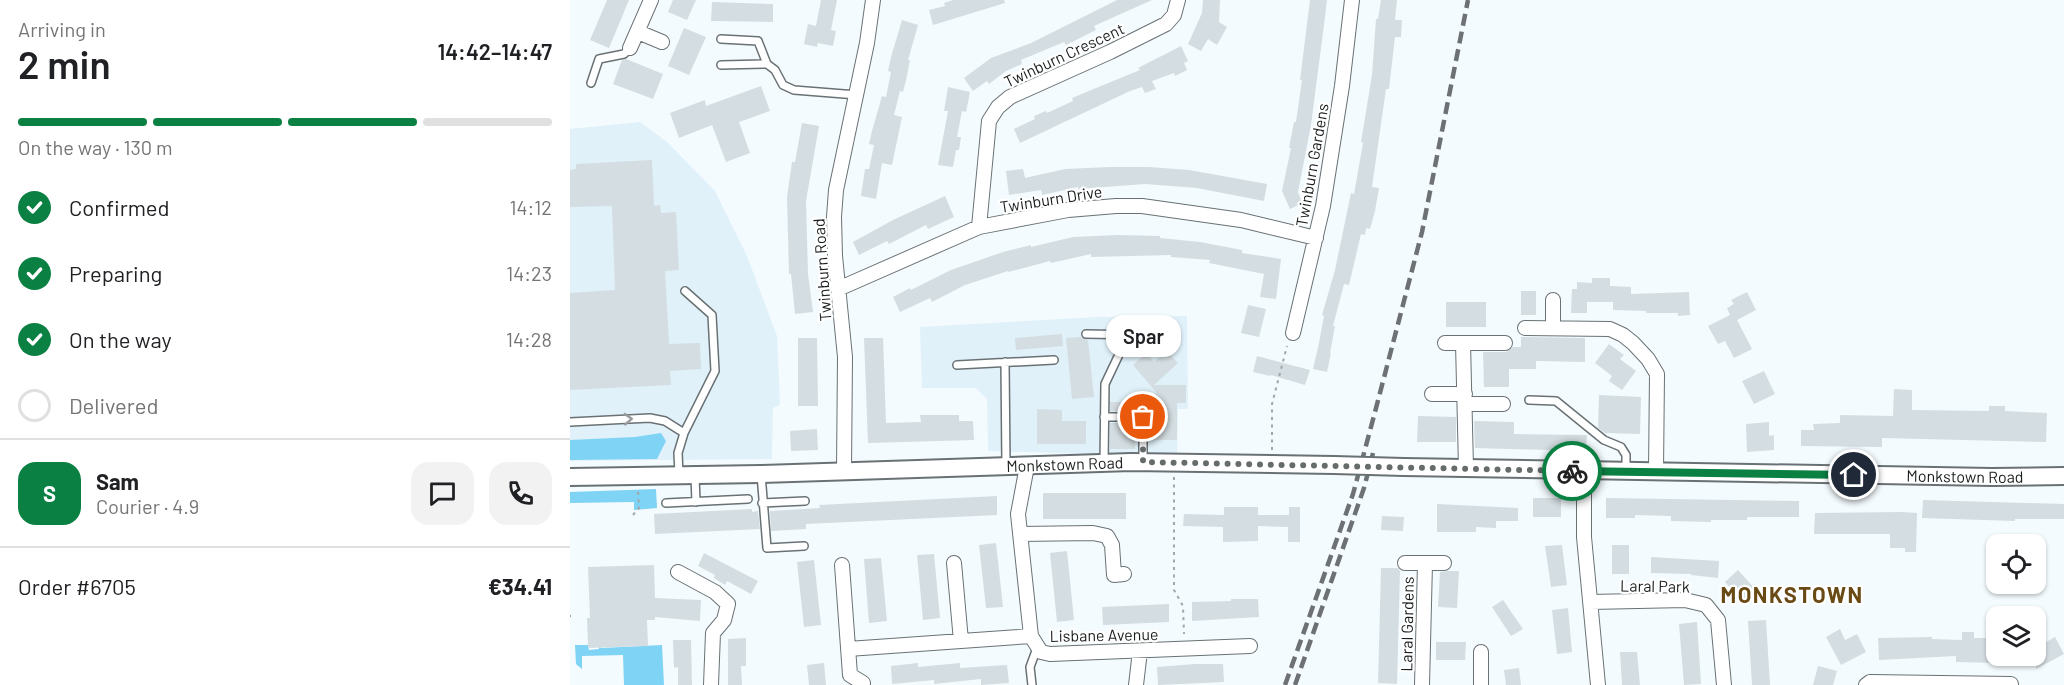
<!DOCTYPE html>
<html lang="en">
<head>
<meta charset="utf-8">
<style>
  body { margin:0; font-family:Barlow,sans-serif; background:#f2f2f2; color:#202124; height:100vh; display:flex; flex-direction:column; font-size:22px; white-space:nowrap }
  * { box-sizing:border-box; margin:0 }
  p { font-size:20px; color:#757577 }
  .icon { flex:none; width:33px; height:33px; fill:none; stroke:currentColor; stroke-width:2; stroke-linecap:round; stroke-linejoin:round }
  .map { position:relative; flex:1; overflow:hidden }
  .details { display:flex; flex-direction:column; background:#fff; width:570px }
  .details>* { flex:none }
  .controls { position:absolute; left:1416px; top:534px; display:grid; gap:12px }
  .controls a { display:grid; place-items:center; width:60px; height:60px; border-radius:12px; background:#fff; box-shadow:0 2px 4px #0004; font-size:30px }
  .pin { position:absolute; display:grid; place-items:center; width:51px; height:51px; color:#fff; margin:-26px; border:3px solid #fff; border-radius:50%; box-shadow:0 2px 6px #0007 }
  .courier { position:absolute; display:grid; place-items:center; width:60px; height:60px; margin:-30px; border:4px solid #0b8043; border-radius:50%; background:#fff; color:#222; box-shadow:0 2px 8px #0007 }
  .bubble { position:absolute; height:42px; border-radius:18px; background:#fff; box-shadow:0 2px 4px #0004; font-size:20px; font-weight:600; line-height:42px; text-align:center }
  .summary em { font-style:normal; font-weight:600 }
  .summary div { display:flex; flex-direction:column-reverse }
  .summary { display:flex; align-items:center; justify-content:space-between; height:102px; padding:0 18px }
  h1 { font-size:39px; font-weight:600; line-height:45px }
  .bar { display:grid; grid-template-columns:repeat(4,1fr); gap:9px 6px; align-content:center; height:72px; padding:0 18px }
  .bar i { height:8px; border-radius:4px; background:#e0e0e0 }
  .bar .current { background:#0b8043 }
  .bar p { grid-column:span 4 }
  .line { display:flex; align-items:center; gap:15px; padding:0 18px; border-top:2px solid #e0e0e0 }
  .line div { flex:1 }
  .round { display:grid; place-items:center; flex:none; width:63px; height:63px; border-radius:18px; background:#f2f2f2 }
  ol { padding:0 18px; list-style:none }
  li { display:flex; align-items:center; gap:18px; height:66px }
  li p { margin-inline-start:auto }
  li .icon { padding:6px; border-radius:50%; background:#0b8043; color:#fff; stroke-width:4 }
  li:last-child { color:#757577 }
  li i { width:33px; height:33px; border:3px solid #e0e0e0; border-radius:50% }
  main { display:flex; flex:1; min-height:0 }
  .map>svg:first-child { display:block }
  .built { fill:#e0f1f9 }
  .green { fill:#7fd3f5 }
  .building { fill:#d4dde1 }
  .lines { fill:none; stroke-linecap:round; stroke-linejoin:round }
  .service-casing { stroke:#697174; stroke-width:10 }
  .minor-casing { stroke:#697174; stroke-width:16 }
  .tertiary-casing { stroke:#697174; stroke-width:20 }
  .path { stroke:#a1a7a9; stroke-width:2; stroke-dasharray:3 4.5; stroke-linecap:butt }
  .service { stroke:#fff; stroke-width:7 }
  .minor { stroke:#fff; stroke-width:14 }
  .tertiary { stroke:#fff; stroke-width:16 }
  .rail { stroke:#6d7173; stroke-width:4.5; stroke-dasharray:12 6; stroke-linecap:butt }
  .tertiary-bridge-casing { stroke:#697174; stroke-width:20; stroke-linecap:butt }
  .tertiary-bridge { stroke:#fff; stroke-width:16 }
  .oneway { stroke:#98999a }
  .done { stroke:#666b6c; stroke-width:6; stroke-dasharray:0 10.8 }
  .route { stroke:#0b8043; stroke-width:8 }
  .labels { text-anchor:middle; stroke-width:4.5; stroke-linejoin:round; paint-order:stroke }
  .street-label { font-size:16px; fill:#1a1d1e; stroke:#fff }
  .district-label { font-size:22px; font-weight:bold; letter-spacing:1.5px; fill:#694a14; stroke:#fff }
</style>
</head>
<body>
<main>
<section class="details">
<div class="summary"><div><h1>2 min</h1><p>Arriving in</p></div><em>14:42–14:47</em></div>
<div class="bar"><i class="current"></i><i class="current"></i><i class="current"></i><i></i><p>On the way · 130 m</p></div>
<ol>
<li><svg class="icon" aria-label="check" viewBox="0 0 24 24"><path d="M5 12l5 5 9-10"/></svg>Confirmed<p>14:12</p></li>
<li><svg class="icon" aria-label="check" viewBox="0 0 24 24"><path d="M5 12l5 5 9-10"/></svg>Preparing<p>14:23</p></li>
<li><svg class="icon" aria-label="check" viewBox="0 0 24 24"><path d="M5 12l5 5 9-10"/></svg>On the way<p>14:28</p></li>
<li><i></i>Delivered</li>
</ol>
<div class="line" style="height:108px"><b class="round" style="background:#0b8043;color:#fff">S</b><div><b>Sam</b><p>Courier · 4.9</p></div><a class="round"><svg class="icon" aria-label="chat" viewBox="0 0 24 24"><path d="M4 5h16v11H9l-5 4z"/></svg></a><a class="round"><svg class="icon" aria-label="phone" viewBox="0 0 24 24"><path d="M5 4h4l2 5-3 2q2 4 5 5l2-3 5 2v4C11 20 4 13 5 4z"/></svg></a></div>
<div class="line" style="height:78px"><div>Order #6705</div><b>€34.41</b></div>
</section>
<div class="map">
<svg width="1494" height="685" viewBox="0 0 1494 685">
  <rect width="100%" height="100%" fill="#f4fbfe"/>
  <path class="built" d="M70 122 96 141 145 191 177 256 207 336 210 405 203 408 202 459 0 461V129Z
    M617 316 618 409H608L607 453 518 454 418 451 417 399 406 388H352L350 327 526 317Z"/>
  <path class="green" d="M91 433 96 441 87 459 0 460V440L65 437Z
    M86 489 87 508 64 510V502L0 503V492Z
    M5 645H18L19 650 29 649V645L31 648 92 645 94 685H54L53 655 12 656V669L6 664Z"/>
  <path class="building" d="M37 0H59L39 48 20 40Z
    M103 0H126L117 20 98 12Z
    M251 0H267L261 30 266 31 263 46 248 43 247 47 234 44 238 24 246 26Z
    M383 0H434L435 3 363 25 359 10 375 6 374 3Z
    M547 0H582L524 26 526 30 496 45 494 42 451 60 452 64 436 71 419 84 417 81 403 91 394 78 421 58 461 43Z
    M633 0H650L649 22 657 27 647 45 638 39 631 51 618 44 632 13Z
    M740 0H757L755 17 741 125 728 192 732 203 720 209 712 191 721 148H719L724 122H726L732 80H730Z
    M811 0H827L825 20H832L831 37H825L819 89H816L802 187 809 188 805 211 800 229 796 228 795 235 791 234 779 285 774 284 763 326H765L760 353H761L757 372 743 369 749 343 754 316 752 315 765 270 781 193 784 194 793 143 791 142 802 75 806 19H808Z
    M142 2 203 4V22L141 21Z
    M332 20 348 25 338 60H340L336 80 333 92 330 91 324 115 332 117 322 165 312 163 306 199 291 196 295 169H299L304 145 299 144 302 131 312 96 316 97 321 72 318 71 321 57Z
    M114 28 136 37 119 75 98 66Z
    M611 46 618 61 614 63 617 70 605 76 604 73 582 81 586 89 575 93 572 87 560 91 450 143 444 129 465 119 464 116 476 111 477 113 503 101 502 98 514 93 570 70 568 68Z
    M56 59 93 74 83 99 43 84 52 60Z
    M191 86 200 111 169 122 180 153 156 162 142 125 109 138 100 113 135 100 136 106Z
    M378 87 400 92 396 112 392 111 387 137H391L389 150H386L383 167 368 165 378 111H374Z
    M232 123 249 126 236 201 238 274 243 312 225 314 221 274H219L217 197 222 162H225Z
    M82 160 84 206 90 205 91 213 106 212 109 270 95 271 99 344 130 343 131 369 100 371 101 385 0 390V293L45 290 42 206 0 207V170L6 169V164Z
    M539 167H579L619 170 697 184 694 201 627 188 575 184 508 189V187L472 195 471 190 439 195 436 171 453 169 455 178 495 169Z
    M375 196 384 217 358 229 356 225 319 244 317 241 289 255 283 242 323 220Z
    M548 235 590 236V238L630 242 672 250V253L711 259 706 299 690 297 694 274 639 263 640 260 601 257V255L521 257V254L481 263 480 261 438 272V271L395 285 362 302 360 298 330 312 323 297 340 288 341 290 381 270 433 252 461 245V247L503 237Z
    M1022 278H1040V286L1061 287V294L1119 292 1120 315 1108 316V313H1076V311L1043 310V302H1017V313H1001L1002 289H1007V282L1022 283Z
    M951 291H966V315H951Z
    M1177 292 1186 310 1167 320 1182 349 1164 358 1155 341 1148 344 1138 326 1160 315 1157 308 1164 304 1161 300Z
    M876 302H916V327H876Z
    M678 305 696 309 689 337 671 333Z
    M492 334 493 346 446 350 445 338Z
    M511 337 518 340 524 397 502 399 496 338Z
    M951 337 1015 338V362L966 361V369H939V387H914L913 352H936L943 347H951Z
    M228 338H247L248 406H228Z
    M294 338H313L316 423 351 422 350 415H389V421H403L404 440 298 443Z
    M1039 344 1054 355 1050 359 1066 371 1052 390 1039 381 1042 376 1025 363Z
    M597 351 608 363 584 385H616V403H607V440H579V417L576 412 540 411V402H564L587 393 563 365 576 353 584 362Z
    M687 356 740 370 735 385 701 375 700 376 683 372Z
    M1194 371 1205 394 1184 404 1172 381Z
    M1324 389 1342 390V410L1419 411V406H1435V411L1477 413 1476 442 1312 438V447L1231 446V430H1244L1243 424 1270 423V415L1323 416Z
    M1029 395 1071 397 1070 434 1035 433 1028 428Z
    M467 409 492 410V421H516V444H467Z
    M848 416 886 417V442H847Z
    M904 421 944 422V434L1017 435 1016 451 905 448Z
    M1199 422V436L1204 435V450L1177 452 1176 424Z
    M540 423H567V440H565V449H540Z
    M247 429 248 450 221 451 220 431Z
    M473 493H556V519H473Z
    M427 496V515L236 524V529L201 531 200 511 250 508 249 505Z
    M963 498H991V517H963Z
    M1036 498 1229 501V517H1177V520H1141V522L1101 521V516L1065 515V518H1036Z
    M1353 500 1494 504V519H1445V521L1352 518Z
    M867 504 948 508V521H926V528L906 527V532H867Z
    M654 507H688V515H719V507H730V542H718V527L688 526V541L653 542V527L613 526 614 514 654 515Z
    M182 509V512L188 511 190 529 85 534 84 514Z
    M1332 512 1347 513 1346 552H1335V548H1320V534H1244L1245 513Z
    M812 516 834 517 833 531 811 530Z
    M426 543 433 607 416 608 409 545Z
    M992 545 997 585 981 587 975 546Z
    M1042 545H1059V574H1042Z
    M497 551 504 620 487 622 480 553Z
    M134 553 188 581 181 594 157 581 155 585 144 578 145 575 128 566Z
    M364 554 370 618 353 620 347 555Z
    M1081 557 1149 561 1148 578 1121 575V574L1081 573Z
    M311 558 317 621 299 623 294 559Z
    M244 560 251 625 234 627 227 562Z
    M84 565 85 598 131 600 130 621 85 617V620H77L78 646 18 648 17 618H20L18 567Z
    M811 568H828L830 571 827 684 808 683Z
    M1168 570 1187 591 1175 603 1155 582Z
    M878 571H889L887 608 868 607 870 572Z
    M661 599H688L689 617 622 621V602L661 601Z
    M933 600 953 629 941 636 922 607Z
    M599 604V622L533 625 532 607Z
    M998 608 1002 652 987 654 982 610Z
    M1196 620 1200 685H1182L1178 621Z
    M1127 622 1131 684 1114 685 1109 624Z
    M1270 629 1275 640 1287 634 1296 652 1271 665 1256 637Z
    M1392 632H1404V638H1426V663L1386 662V656L1309 660 1308 638 1362 637V639L1392 640Z
    M1485 637 1494 654 1466 669V648Z
    M176 638V666H171L172 685H158V639Z
    M103 640H121L122 685H108V667L104 668Z
    M866 642H896L895 660H866Z
    M1050 652H1067L1070 685H1052Z
    M254 663 256 685H239L237 665Z
    M348 663V667L390 663V668L437 665 439 683 411 685V679L364 684V680L322 684 321 666Z
    M625 664H653L654 682 588 685 587 667Z
    M1248 666 1267 671 1263 685H1243Z
    M949 668 951 685H936L934 670Z"/>
  <g class="lines">
    <g class="service-casing">
      <path id="service" d="M151 39 188 41 197 64 205 70 213 85 224 90 287 95
        M151 65 197 64
        M21 83 29 59 54 54 60 48
        M516 334 568 335 554 344 535 384 534 463
        M435 362 436 466
        M387 365 484 360
        M959 400 986 401 1034 440 1051 447 1056 455V470
        M534 417H573V462
        M0 422 80 418 95 421 114 433
        M109 474 108 453 114 433 145 371 142 315 115 291
        M191 474 197 548 234 546
        M125 476 126 502
        M96 503 178 499
        M192 503 235 501
        M462 685 460 667 467 648"/>
    </g>
    <g class="minor-casing">
      <path id="minor" d="M68 32 92 42
        M60 48 81 0
        M409 227 419 121 428 107 440 97 540 52 596 24 604 15 608 0
        M268 289 409 227 498 210 546 206H572L671 220 746 238
        M983 300V327
        M955 328 1040 329 1053 335 1063 343 1078 359 1087 374 1086 471
        M723 333 753 206 772 86 782 0
        M875 343H935
        M893 343 896 468
        M862 394H895
        M895 404H933
        M457 466 448 514 461 636 471 652 480 654 680 646
        M274 470 275 357 265 256 264 217 266 190 297 43 303 0
        M1014 471V537L1028 685
        M450 534 523 533 537 536 542 545 544 575 554 574
        M384 563 391 641
        M835 563H874
        M272 565 280 675 293 683
        M108 572 145 592 158 604 154 620 143 633 141 685
        M1020 602 1115 600 1136 605 1148 620 1154 685
        M278 649 461 636
        M911 652V685
        M566 685 570 651
        M852 685 855 563
        M1296 685 1300 682 1441 684"/>
    </g>
    <g class="tertiary-casing">
      <g id="tertiary">
        <path id="s1" d="M834 467 1422 477 1494 476"/>
        <path id="s2" d="M0 477 191 474 561 462 764 465"/>
      </g>
    </g>
    <path class="path" d="M702 450V404L717 346
      M604 477V590L613 606 614 634
      M63 515 69 508 68 490
      M0 616H1"/>
    <use href="#service" class="service"/>
    <use href="#minor" class="minor"/>
    <use href="#tertiary" class="tertiary"/>
    <path class="rail" d="M715 685 783 494 805 412 852 232 898 0
      M725 685 794 488 803 453"/>
    <g class="tertiary-bridge-casing">
      <path id="tertiary-bridge" d="M764 465 834 467"/>
    </g>
    <use href="#tertiary-bridge" class="tertiary-bridge"/>
  </g>
  <defs><path id="oneway-chevron" d="M-2-3.5L2.5 0L-2 3.5" fill="none" stroke-width="1.6" stroke-linecap="round" stroke-linejoin="round" transform="scale(1.5)"/></defs>
  <use class="oneway" href="#oneway-chevron" transform="translate(58 419) rotate(-3)"/>
  <g class="lines">
    <path class="done" d="M573 417V462L1002 471"/>
    <path class="route" d="M1002 471 1284 475"/>
  </g>
  <g class="labels">
    <g class="street-label">
      <text transform="translate(494 55) rotate(-25)" y="6">Twinburn Crescent</text>
      <text transform="translate(742 165) rotate(-80)" y="6">Twinburn Gardens</text>
      <text transform="translate(481 199) rotate(-9)" y="6">Twinburn Drive</text>
      <text transform="translate(252 270) rotate(-94)" y="6">Twinburn Road</text>
      <text dy="6" stroke="none"><textPath href="#s2" startOffset="495">Monkstown Road</textPath></text>
      <text dy="6" stroke="none"><textPath href="#s1" startOffset="561">Monkstown Road</textPath></text>
      <text transform="translate(1085 586) rotate(1)" y="6">Laral Park</text>
      <text transform="translate(837 624) rotate(-89)" y="6">Laral Gardens</text>
      <text transform="translate(534 635) rotate(-1)" y="6">Lisbane Avenue</text>
    </g>
    <g class="district-label">
      <text x="1222" y="603">MONKSTOWN</text>
    </g>
  </g>
</svg>
<div class="controls">
<a><svg class="icon" aria-label="locate" viewBox="0 0 24 24"><circle cx="12" cy="12" r="6"/><path d="M12 2v4M12 18v4M2 12h4M18 12h4"/></svg></a>
<a><svg class="icon" aria-label="layers" viewBox="0 0 24 24"><path d="M12 4l9 5-9 5-9-5zM3 14l9 5 9-5"/></svg></a>
</div>
<div class="pin" style="left:573px;top:417px;background:#ea580c"><svg class="icon" aria-label="bag" viewBox="0 0 24 24"><path d="M5 8h14l-1 12H6zM9 8a3 3 0 0 1 6 0"/></svg></div>
<div class="pin" style="left:1284px;top:475px;background:#1f2937"><svg class="icon" aria-label="home" viewBox="0 0 24 24"><path d="M3 11l9-7 9 7M6 9v11h12V9"/></svg></div>
<div class="courier" style="left:1002px;top:471px"><svg class="icon" aria-label="bike" viewBox="0 0 24 24"><circle cx="6" cy="16" r="4"/><circle cx="18" cy="16" r="4"/><path d="M6 16l4-8h5l3 8M10 8l3 8H6M13 5h3"/></svg></div>
<div class="bubble" style="left:536px;top:315px;width:75px">Spar</div>
</div>
</main>
</body>
</html>
